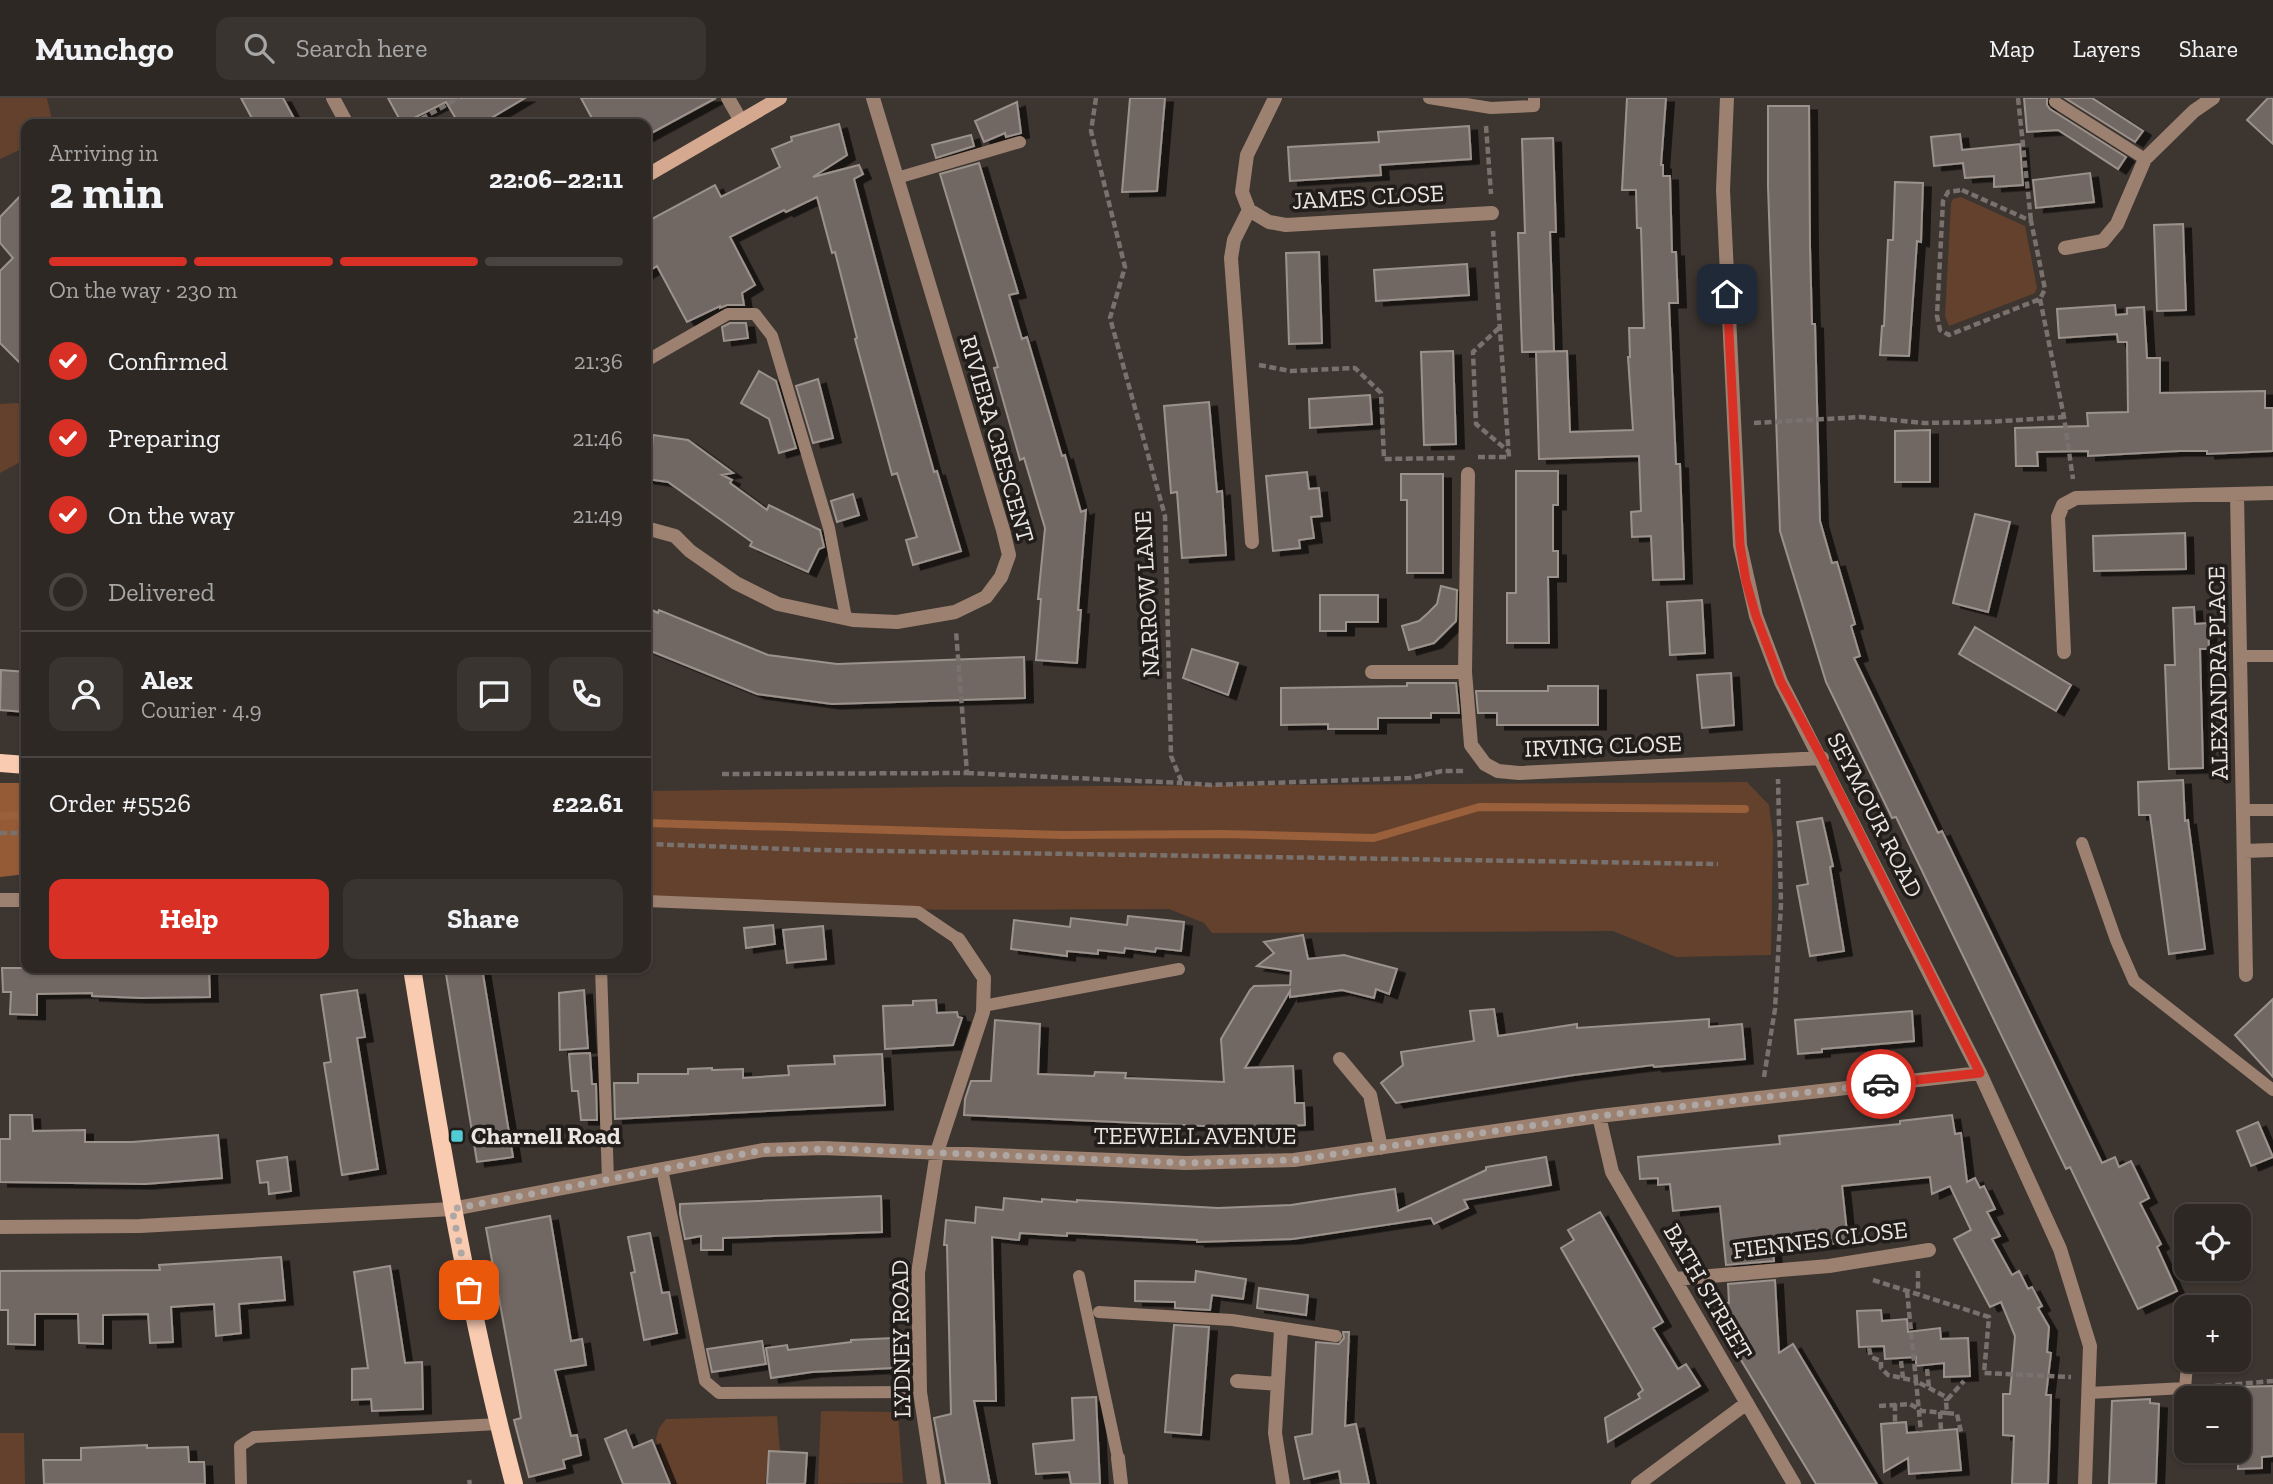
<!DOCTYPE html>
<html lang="en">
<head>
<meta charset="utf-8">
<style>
  body { margin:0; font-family:"Zilla Slab",serif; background:#3a3431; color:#f1f3f6; height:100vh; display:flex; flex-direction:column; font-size:26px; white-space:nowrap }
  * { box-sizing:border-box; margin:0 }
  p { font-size:23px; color:#a7a6a6 }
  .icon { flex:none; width:38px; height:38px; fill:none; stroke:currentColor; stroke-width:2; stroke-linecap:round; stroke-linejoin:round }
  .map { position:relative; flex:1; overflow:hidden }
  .side { position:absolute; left:21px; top:21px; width:630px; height:854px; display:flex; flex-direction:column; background:#2e2824; border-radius:14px; box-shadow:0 2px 5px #0004,0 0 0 2px #494441 }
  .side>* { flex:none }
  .buttons { position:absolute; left:2174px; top:1106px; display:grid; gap:14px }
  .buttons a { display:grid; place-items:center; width:77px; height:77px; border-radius:14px; background:#2e2824; box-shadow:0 2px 5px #0004,0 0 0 2px #494441; font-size:35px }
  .pin { position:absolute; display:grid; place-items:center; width:60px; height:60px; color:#fff; margin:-30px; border-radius:14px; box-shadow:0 4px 10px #0006 }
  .courier { position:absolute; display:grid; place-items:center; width:70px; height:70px; margin:-35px; border:5px solid #d93025; border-radius:50%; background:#fff; color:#222; box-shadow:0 2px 9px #0007 }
  .head em { font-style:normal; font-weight:700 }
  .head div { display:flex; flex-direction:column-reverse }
  .head { display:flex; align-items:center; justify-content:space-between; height:119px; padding:0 28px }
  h1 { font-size:46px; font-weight:700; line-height:52px }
  .bar { display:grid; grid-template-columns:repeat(4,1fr); gap:10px 7px; align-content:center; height:84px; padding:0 28px }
  .bar i { height:9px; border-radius:5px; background:#494441 }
  .bar .current { background:#d93025 }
  .bar p { grid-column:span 4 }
  .line { display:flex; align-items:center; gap:18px; padding:0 28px; border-top:2px solid #494441 }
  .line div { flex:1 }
  .round { display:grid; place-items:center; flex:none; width:74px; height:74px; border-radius:14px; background:#3a3431 }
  ol { padding:0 28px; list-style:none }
  li { display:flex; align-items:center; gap:21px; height:77px }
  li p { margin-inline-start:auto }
  li .icon { padding:7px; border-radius:50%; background:#d93025; color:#fff; stroke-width:4 }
  li:last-child { color:#a7a6a6 }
  li i { width:38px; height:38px; border:4px solid #494441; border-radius:50% }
  .action { display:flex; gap:14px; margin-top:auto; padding:14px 28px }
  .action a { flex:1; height:80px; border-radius:14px; background:#d93025; color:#fff; font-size:28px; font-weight:700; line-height:80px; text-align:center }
  .action a+a { background:#3a3431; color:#f1f3f6 }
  header { display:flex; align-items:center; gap:42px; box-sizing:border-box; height:98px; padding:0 35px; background:#2e2824; border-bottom:2px solid #494441 }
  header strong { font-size:33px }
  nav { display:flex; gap:38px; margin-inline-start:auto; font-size:24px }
  .search { width:490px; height:63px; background:#3a3431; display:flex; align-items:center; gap:18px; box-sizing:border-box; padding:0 24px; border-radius:14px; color:#a7a6a6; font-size:26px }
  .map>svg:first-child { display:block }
  .green { fill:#64412c }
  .forest { fill:#955a36 }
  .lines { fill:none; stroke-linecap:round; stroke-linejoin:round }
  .stream { stroke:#9a5f3b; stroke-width:8 }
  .building { fill:#726863; stroke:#9c928c; stroke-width:2; filter:url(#shadow) }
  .path { stroke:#78716d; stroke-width:4.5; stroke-dasharray:7 3.5; stroke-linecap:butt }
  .lane { stroke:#9c8070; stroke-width:12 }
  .street { stroke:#9c8070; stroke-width:14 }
  .secondary { stroke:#d5a98f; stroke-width:14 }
  .primary { stroke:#f9cbb1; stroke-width:18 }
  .done { stroke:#aea7a4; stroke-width:7; stroke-dasharray:0 12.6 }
  .route { stroke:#d93025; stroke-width:9 }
  .poi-dot { fill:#51ccd4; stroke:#211d1b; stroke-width:2.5 }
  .labels { text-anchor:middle; stroke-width:7; stroke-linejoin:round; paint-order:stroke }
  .street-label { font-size:24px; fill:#ebe5e2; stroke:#211d1b }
  .poi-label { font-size:24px; font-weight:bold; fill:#ebe5e2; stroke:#211d1b; text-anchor:start }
</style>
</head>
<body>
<header>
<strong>Munchgo</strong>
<div class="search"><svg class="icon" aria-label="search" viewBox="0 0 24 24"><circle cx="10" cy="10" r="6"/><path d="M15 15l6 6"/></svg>Search here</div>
<nav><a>Map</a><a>Layers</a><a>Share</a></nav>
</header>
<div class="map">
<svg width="2273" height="1386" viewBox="0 0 2273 1386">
  <defs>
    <filter id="shadow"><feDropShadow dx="8" dy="4.5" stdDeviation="0" flood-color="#0009"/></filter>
  </defs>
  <rect width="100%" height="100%" fill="#3d3530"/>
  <path class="green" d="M0 0H47L53 26H26V49L0 61Z
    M1961 99 2025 128 2037 190 2035 195 1949 228 1945 218 1951 105 1953 101Z
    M18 305 26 311V361L0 375V306Z
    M1747 684 1769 707 1773 739 1771 857 1676 859 1613 833 1212 835 1204 825 1169 811C995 811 819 817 646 797V693L944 689Z
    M821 1313 898 1314 903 1385 818 1386Z
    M777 1318 780 1354 769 1353 765 1386H671L656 1341 659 1330 666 1321Z
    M0 1335H24L25 1386H0Z"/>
  <path class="forest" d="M0 685H26V776L0 779Z"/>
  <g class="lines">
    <path class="stream" d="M0 718 26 717
      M646 725 1063 737 1224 736 1374 740 1479 709 1745 711"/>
  </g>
  <path class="building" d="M241 0H283L297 26H255Z
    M388 0H525L481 26H459L446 4 402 26Z
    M581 0H716L646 38V26H595Z
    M1130 0H1165L1157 93 1122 94Z
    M1627 0H1666L1661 67H1663V78H1670L1672 154H1676L1678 205H1669L1676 366H1680L1684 481 1653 482 1651 438 1632 439 1631 414 1641 413 1639 358 1539 361 1536 254 1567 253 1570 334 1633 332 1628 259H1630L1629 230H1644L1641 130H1637L1636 92H1622Z
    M2024 0H2047V7L2050 11 2126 59 2118 71 2058 32 2027 34Z
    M2065 0H2092L2143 33 2135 44Z
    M2268 0H2273V46L2247 22Z
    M1017 4 1021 35 1006 39 1005 35 984 44 975 23Z
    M1768 8H1809L1810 150 1812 226H1815L1820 423 1832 465 1837 464 1855 526 1851 528 1860 558 1854 560 1938 735 1942 733 2102 1065 2115 1059 2119 1069 2131 1063 2149 1100 2140 1105 2161 1146 2157 1149 2177 1193 2138 1211 2070 1069 2066 1071 1896 719 1892 720 1826 584 1780 433 1768 88Z
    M839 26 847 57 813 79 859 67 863 76 854 81 891 220 934 374 937 373 961 453 913 467 906 442 917 439 897 375 892 377 855 241 857 240 835 154 832 155 817 99 786 114 784 112 730 139 755 187 742 195 744 207H727L720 210V208L687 224 657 168 646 175V124L715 87 721 99 780 69 772 51 792 43 791 39Z
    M1469 28 1471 61 1380 67 1381 77 1290 83 1288 49 1379 44 1378 34Z
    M1960 36 1962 52 2020 46 2023 87 1994 89V78L1965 80 1963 65 1934 68 1931 39Z
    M971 37 974 48 936 60 932 47Z
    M1553 40 1556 134H1550L1554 253 1522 254 1518 135H1525L1522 41Z
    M979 65 1018 195 1009 197 1022 241 1027 239 1062 358 1065 357 1081 414 1086 412 1078 512H1081L1077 565 1036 562 1041 501H1038L1045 430 1024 360 1020 362 994 270 998 269 940 76Z
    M2090 75 2094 104 2036 110 2033 82Z
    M1895 84 1923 85 1921 144 1917 143 1909 258 1880 257 1882 228H1884L1888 142H1893Z
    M26 92V271L0 245V173L13 160 0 145V119Z
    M2183 126 2186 212 2157 213 2154 127Z
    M1319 154 1322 245 1289 246 1286 155Z
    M1467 166 1469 197 1376 203 1374 172Z
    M2115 207 2116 217 2127 216V210L2144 209 2147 260H2160V295L2265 293V310H2273V353L2207 356V353H2179L2088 358V353L2037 354 2038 368H2016L2015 330 2088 328 2087 315 2128 314 2127 244H2118L2117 236 2059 240 2057 211Z
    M730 225H746L748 240 724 243 722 229Z
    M1453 253 1456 346 1424 347 1421 254Z
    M759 273 776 283 796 350 779 355 769 321 741 305Z
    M818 281 833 340 813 345 796 288Z
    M1370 297 1372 326 1310 330 1309 301Z
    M1209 304 1217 394 1222 393 1226 457 1182 460 1177 394 1171 395 1164 308Z
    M1930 332V384H1895V333Z
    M653 337 688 342 733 375 722 377 732 382 730 385 767 412 769 407 820 432 824 449 819 451 808 474 750 448 752 444 668 384 646 381V348L652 349Z
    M1516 373H1558V407H1553V453H1558V479H1548L1549 545H1507V495H1516Z
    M1307 374 1309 391 1319 390 1322 418 1311 419 1314 440 1299 442 1300 450 1273 453 1266 378Z
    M1401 376H1443V475H1407V402H1401Z
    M853 396 859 417 837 424 831 403Z
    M1975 416 2010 424 1988 514 1953 505Z
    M2185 435 2186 471 2094 473 2093 438Z
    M1441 488 1457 492 1456 523 1434 545 1409 552 1402 528 1419 523 1428 515 1437 506Z
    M1320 497H1378V524H1346V533H1320Z
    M1702 502 1705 555 1670 557 1667 504Z
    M646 509 658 515 659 512 768 557 837 566 1024 559 1025 600 832 606 757 596 646 551Z
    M2194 509 2195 526 2208 525 2209 551H2200L2203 670 2169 671 2165 567H2175L2173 510Z
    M1975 529 2071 587 2056 613 1959 556Z
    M1192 551 1238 565 1228 597 1183 580Z
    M1 572 26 574V614L0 612Z
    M1731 575 1734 627 1702 630 1697 577Z
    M1407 585H1456L1459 615H1431V620H1378V631H1328V626L1281 627V590L1407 588Z
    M1548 588H1598V627H1497V615H1478L1476 593H1548Z
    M2183 682 2185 723 2188 722 2205 851 2169 856 2150 717H2139L2138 684Z
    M1822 720 1833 768 1830 769 1844 853 1810 858 1797 788 1808 786 1797 724Z
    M1128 818 1184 824 1181 853 1156 850 1155 854 1125 850 1124 855 1098 852V856L1067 853V858L1011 851 1014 822 1070 829 1071 820 1127 827Z
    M773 827 775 846 746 850 744 830Z
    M823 828 826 861 787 865 783 832Z
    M1303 837 1308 861 1344 857 1397 871 1389 896 1376 891 1374 900 1342 892 1290 899V893L1245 970 1293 968 1295 1005H1304L1305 1027 1225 1031V1029L964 1017 965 1001 971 983H991L995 922 1040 926 1038 976 1094 978 1095 974 1126 975 1125 980 1224 984 1221 941 1250 892 1254 888 1290 887 1291 873 1257 868 1274 855 1264 844Z
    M2 870H209L210 899 141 900 92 898V895L37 896V917L10 916 11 894H3Z
    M445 870H482L513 1059 477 1064Z
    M357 892 365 939 357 940 378 1071 342 1077 324 965 331 964 321 897Z
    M584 892 588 950 560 952 559 895Z
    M2273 901V979L2235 937Z
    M936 902 937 915 957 914 958 919 962 920 953 947 885 951 883 908 913 907V903Z
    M1494 911 1498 938 1577 926V930L1709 921V929L1742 926 1745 961 1654 969 1653 967 1574 977 1396 1005 1381 985 1403 967 1401 954 1474 943 1470 913Z
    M1912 913 1914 943 1822 951V954L1798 956 1795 922Z
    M590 955 592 986H596L597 1022H581L578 993H572L569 956Z
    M882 956 885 1007 615 1021 614 985H638V976H688V971L712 970V972L743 971V980L789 977 788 968 835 966 834 958Z
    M10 1017H32L33 1033 85 1032V1044H132L218 1037 222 1080 145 1086 0 1084V1041H10Z
    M1952 1017 1955 1036 1961 1035 1967 1084 1975 1080 1980 1090 1984 1088 1995 1111 1987 1114 2000 1138 1992 1141 2012 1177 2019 1173 2028 1191 2032 1189 2042 1208 2038 1210 2049 1229 2047 1254 2051 1255 2046 1297H2051L2048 1386H2012L2014 1338 2003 1337V1296H2010L2015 1238 2001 1204 1990 1209 1954 1141 1971 1132 1950 1088 1932 1096 1930 1079 1842 1088 1848 1144 1773 1151 1774 1163 1726 1167 1720 1108 1673 1113 1670 1086 1658 1087V1080L1640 1081 1638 1059 1780 1046 1779 1038 1900 1026V1023Z
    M2258 1024 2273 1059 2251 1068 2237 1033Z
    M287 1059 291 1093 269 1096 268 1084 260 1085 257 1063Z
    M1546 1059 1551 1087 1464 1102 1468 1110 1434 1126 1431 1120 1293 1141 1197 1144V1142L1067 1135V1138L1020 1135 1019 1142 992 1139 996 1303H974L990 1386H946L934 1320 951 1316 947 1147H944L946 1122 975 1125 976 1109 1003 1112 1004 1100 1042 1104V1101L1077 1104V1102L1218 1110 1291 1107 1395 1091 1398 1113 1486 1072V1069Z
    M881 1098 882 1134 723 1140V1152H701V1138L685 1141 680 1116V1106Z
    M1600 1114 1663 1224 1653 1230 1678 1271 1686 1266 1700 1288 1608 1344 1605 1320 1640 1300 1638 1296 1643 1292 1561 1150 1574 1142 1568 1132Z
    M550 1118 571 1243 582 1241 586 1267 555 1272 571 1338 577 1337 581 1357 563 1362 565 1370 529 1379 514 1322 521 1320 486 1130Z
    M650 1135 662 1195 669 1194 677 1235 644 1242 631 1175 635 1174 628 1139Z
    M281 1159 285 1202 239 1206 241 1235 216 1238 214 1206 171 1209 173 1244 150 1245 148 1216 103 1217V1246L79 1245 78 1216H35V1247L8 1246V1212H0V1173L160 1172 159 1167Z
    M390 1168 405 1265 422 1264 423 1311 372 1313 371 1301 352 1302V1271L368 1270 354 1174Z
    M1196 1173 1246 1181 1243 1201 1212 1197 1210 1212 1175 1210V1204L1135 1203V1183L1195 1184Z
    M1775 1182 1779 1255 1793 1246 1877 1386H1816L1724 1234 1723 1205H1729L1728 1186Z
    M1259 1190 1308 1197 1306 1217 1257 1210Z
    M1881 1212 1882 1223 1907 1221 1908 1234 1940 1230 1941 1241 1968 1240 1970 1278 1944 1279V1265L1916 1268V1259L1885 1261 1884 1248 1859 1249 1857 1213Z
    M1174 1227 1209 1229 1201 1337 1165 1334Z
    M1343 1234H1349L1345 1328 1356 1326 1369 1386H1341L1339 1373 1304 1381 1295 1339 1312 1336 1316 1244 1339 1246 1344 1240Z
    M893 1240 894 1270 812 1274 771 1280 766 1250 787 1247 788 1252 851 1244V1242Z
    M762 1243 766 1266 712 1274 707 1251Z
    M2273 1288V1358L2262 1359V1370L2238 1371V1289Z
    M1096 1299 1100 1386H1071L1069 1374 1036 1376 1033 1346 1074 1342 1072 1300Z
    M2150 1301V1305L2159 1306 2156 1386H2109L2112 1303Z
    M1906 1324 1907 1335 1957 1331 1961 1372 1909 1376 1908 1360 1884 1374 1881 1326Z
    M626 1332 633 1350 652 1342 670 1386H623L605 1341Z
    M147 1347V1350L188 1349 189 1364H204L205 1386H44L43 1362H81V1350Z
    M769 1353 807 1355 805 1386H767Z"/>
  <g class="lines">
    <path class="path" d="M1096 0 1091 33 1125 169 1110 220 1165 418 1171 658 1182 685 1211 687 1410 680 1442 673H1466
      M2018 0 2031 123
      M412 26 459 0
      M1486 28 1491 96
      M1962 92 2031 123 2045 191 2040 201 1949 237 1940 232 1937 218 1943 103 1948 94Z
      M2040 201 2064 319 2073 381
      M1499 230 1473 254 1476 326 1508 353
      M1259 267 1290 273 1355 270 1381 295 1384 361 1456 360
      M1754 325 1861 319 1924 325 1988 324 2064 319
      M1478 359H1509L1493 133
      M967 675 1182 685
      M722 676 967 675 956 533
      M0 735H26
      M646 746 817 752 1718 766
      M1764 979 1775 911 1781 806 1778 681
      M1918 1173V1196
      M1873 1182 1989 1219 1984 1275 2071 1279
      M1907 1193 1916 1283 1946 1299V1303
      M1869 1250 1871 1259 1881 1263V1270L1888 1277 1916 1283 1921 1334
      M1901 1263 1903 1280
      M1927 1271 1929 1289
      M2204 1289 2273 1283
      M1895 1306V1325
      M1879 1308 1910 1306 1922 1313 1947 1315 1946 1303 1964 1283
      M1940 1314 1941 1333
      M1947 1315 1957 1316 1961 1334
      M469 1382 470 1386"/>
    <path class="lane" d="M1429 0 1491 10 1534 8V0
      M2055 4 2145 61
      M897 80 1020 44
      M646 263 728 216H755L772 238 829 430 846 520
      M2240 558H2273
      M2243 712H2273
      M2082 745 2116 842 2134 883 2273 992
      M646 803 918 814 958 841
      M601 870 608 1082
      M983 908 1179 871
      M662 1071 705 1283 719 1295 920 1294
      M1079 1178 1118 1360
      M1099 1214 1232 1222 1336 1238
      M2089 1295 2185 1290 2187 1268 2192 1262
      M241 1386 240 1348 254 1339 498 1326"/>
    <path class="street" d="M333 0 347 26
      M728 0 741 23
      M1727 0 1723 92 1740 447 1756 518 1781 584 1980 975 2060 1151 2090 1248 2085 1386
      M1249 112 1269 124 1286 127 1492 115
      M2065 150 2103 143 2117 126 2145 61 2194 13 2213 0
      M1468 376 1465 574 1471 647 1485 666 1498 673 1519 675 1822 660
      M2237 396 2246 877
      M646 430 675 438 690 453 736 485 778 506 853 522 897 524 955 514 986 499 1001 479 1009 457 1003 432 873 0
      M1252 444 1231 160 1234 142 1249 112 1242 94 1247 57 1275 0
      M2064 554 2058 419 2063 407 2076 400 2273 395
      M1372 574H1465
      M2244 753 2273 752
      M0 802H26
      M1340 961 1370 997 1381 1050
      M1599 1018 1612 1074 1794 1386
      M0 1129 140 1128 452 1111 764 1052 822 1050 1186 1065 1294 1062 1599 1018 1980 975
      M1675 1181 1829 1168 1929 1152
      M1281 1231 1275 1335 1283 1386
      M1237 1283 1278 1286
      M1118 1360 1121 1386
      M934 1386 920 1294 918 1175 937 1054 983 914 984 880 958 841
      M1638 1386 1747 1305"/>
    <path class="secondary" d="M646 78 780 0"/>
    <path class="primary" d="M0 665 26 667
      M412 870C440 1043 469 1216 514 1386"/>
  </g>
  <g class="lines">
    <path class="done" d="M469 1192 452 1111 764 1052 845 1051 1186 1065 1294 1062 1599 1018 1881 986"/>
    <path class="route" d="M1727 196 1740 447 1746 483 1756 518 1781 584 1822 660 1980 975 1881 986"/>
  </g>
  <rect class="poi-dot" x="450" y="1031" width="14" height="14" rx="3.5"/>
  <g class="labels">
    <g class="street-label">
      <text transform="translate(1368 99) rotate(-3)" y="8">JAMES CLOSE</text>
      <text transform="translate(997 341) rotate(74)" y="8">RIVIERA CRESCENT</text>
      <text transform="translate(1147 496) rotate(-93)" y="8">NARROW LANE</text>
      <text transform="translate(2218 575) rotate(-91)" y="8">ALEXANDRA PLACE</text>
      <text transform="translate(1603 648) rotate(-2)" y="8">IRVING CLOSE</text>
      <text transform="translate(1875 717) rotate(63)" y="8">SEYMOUR ROAD</text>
      <text x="1195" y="1046">TEEWELL AVENUE</text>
      <text transform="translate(1820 1142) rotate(-7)" y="8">FIENNES CLOSE</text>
      <text transform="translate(1708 1194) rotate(60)" y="8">BATH STREET</text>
      <text transform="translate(901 1241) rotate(-91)" y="8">LYDNEY ROAD</text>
    </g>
    <g class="poi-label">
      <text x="471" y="1046">Charnell Road</text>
    </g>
  </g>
</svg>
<div class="buttons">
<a><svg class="icon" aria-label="locate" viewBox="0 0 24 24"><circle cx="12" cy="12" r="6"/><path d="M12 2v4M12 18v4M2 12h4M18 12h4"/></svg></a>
<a>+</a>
<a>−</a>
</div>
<div class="pin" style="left:469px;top:1192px;background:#ea580c"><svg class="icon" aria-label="bag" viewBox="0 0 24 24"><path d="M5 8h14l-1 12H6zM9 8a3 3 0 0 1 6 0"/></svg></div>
<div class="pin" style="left:1727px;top:196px;background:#1f2937"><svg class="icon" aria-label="home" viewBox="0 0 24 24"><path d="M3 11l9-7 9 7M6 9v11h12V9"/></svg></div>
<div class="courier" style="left:1881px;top:986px"><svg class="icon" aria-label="car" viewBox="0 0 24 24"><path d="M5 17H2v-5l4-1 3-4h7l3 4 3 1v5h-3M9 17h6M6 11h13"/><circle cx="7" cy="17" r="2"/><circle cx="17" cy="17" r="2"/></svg></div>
<section class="side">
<div class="head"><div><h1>2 min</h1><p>Arriving in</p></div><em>22:06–22:11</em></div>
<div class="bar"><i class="current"></i><i class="current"></i><i class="current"></i><i></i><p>On the way · 230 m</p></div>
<ol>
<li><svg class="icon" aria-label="check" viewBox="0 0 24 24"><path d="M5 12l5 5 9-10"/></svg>Confirmed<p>21:36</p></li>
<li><svg class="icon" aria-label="check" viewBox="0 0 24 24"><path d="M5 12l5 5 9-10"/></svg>Preparing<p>21:46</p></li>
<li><svg class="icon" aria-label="check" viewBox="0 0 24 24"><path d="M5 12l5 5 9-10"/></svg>On the way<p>21:49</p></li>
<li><i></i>Delivered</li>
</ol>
<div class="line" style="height:126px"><a class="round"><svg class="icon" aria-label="person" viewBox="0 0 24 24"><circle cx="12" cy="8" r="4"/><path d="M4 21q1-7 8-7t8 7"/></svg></a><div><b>Alex</b><p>Courier · 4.9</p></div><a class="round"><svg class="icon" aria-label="chat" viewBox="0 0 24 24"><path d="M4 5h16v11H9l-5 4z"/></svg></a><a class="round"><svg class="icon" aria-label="phone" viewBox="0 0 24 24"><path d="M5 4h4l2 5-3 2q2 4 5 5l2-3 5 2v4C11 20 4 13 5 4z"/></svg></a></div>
<div class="line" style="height:91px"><div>Order #5526</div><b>£22.61</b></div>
<div class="action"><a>Help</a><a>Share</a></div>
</section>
</div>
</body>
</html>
